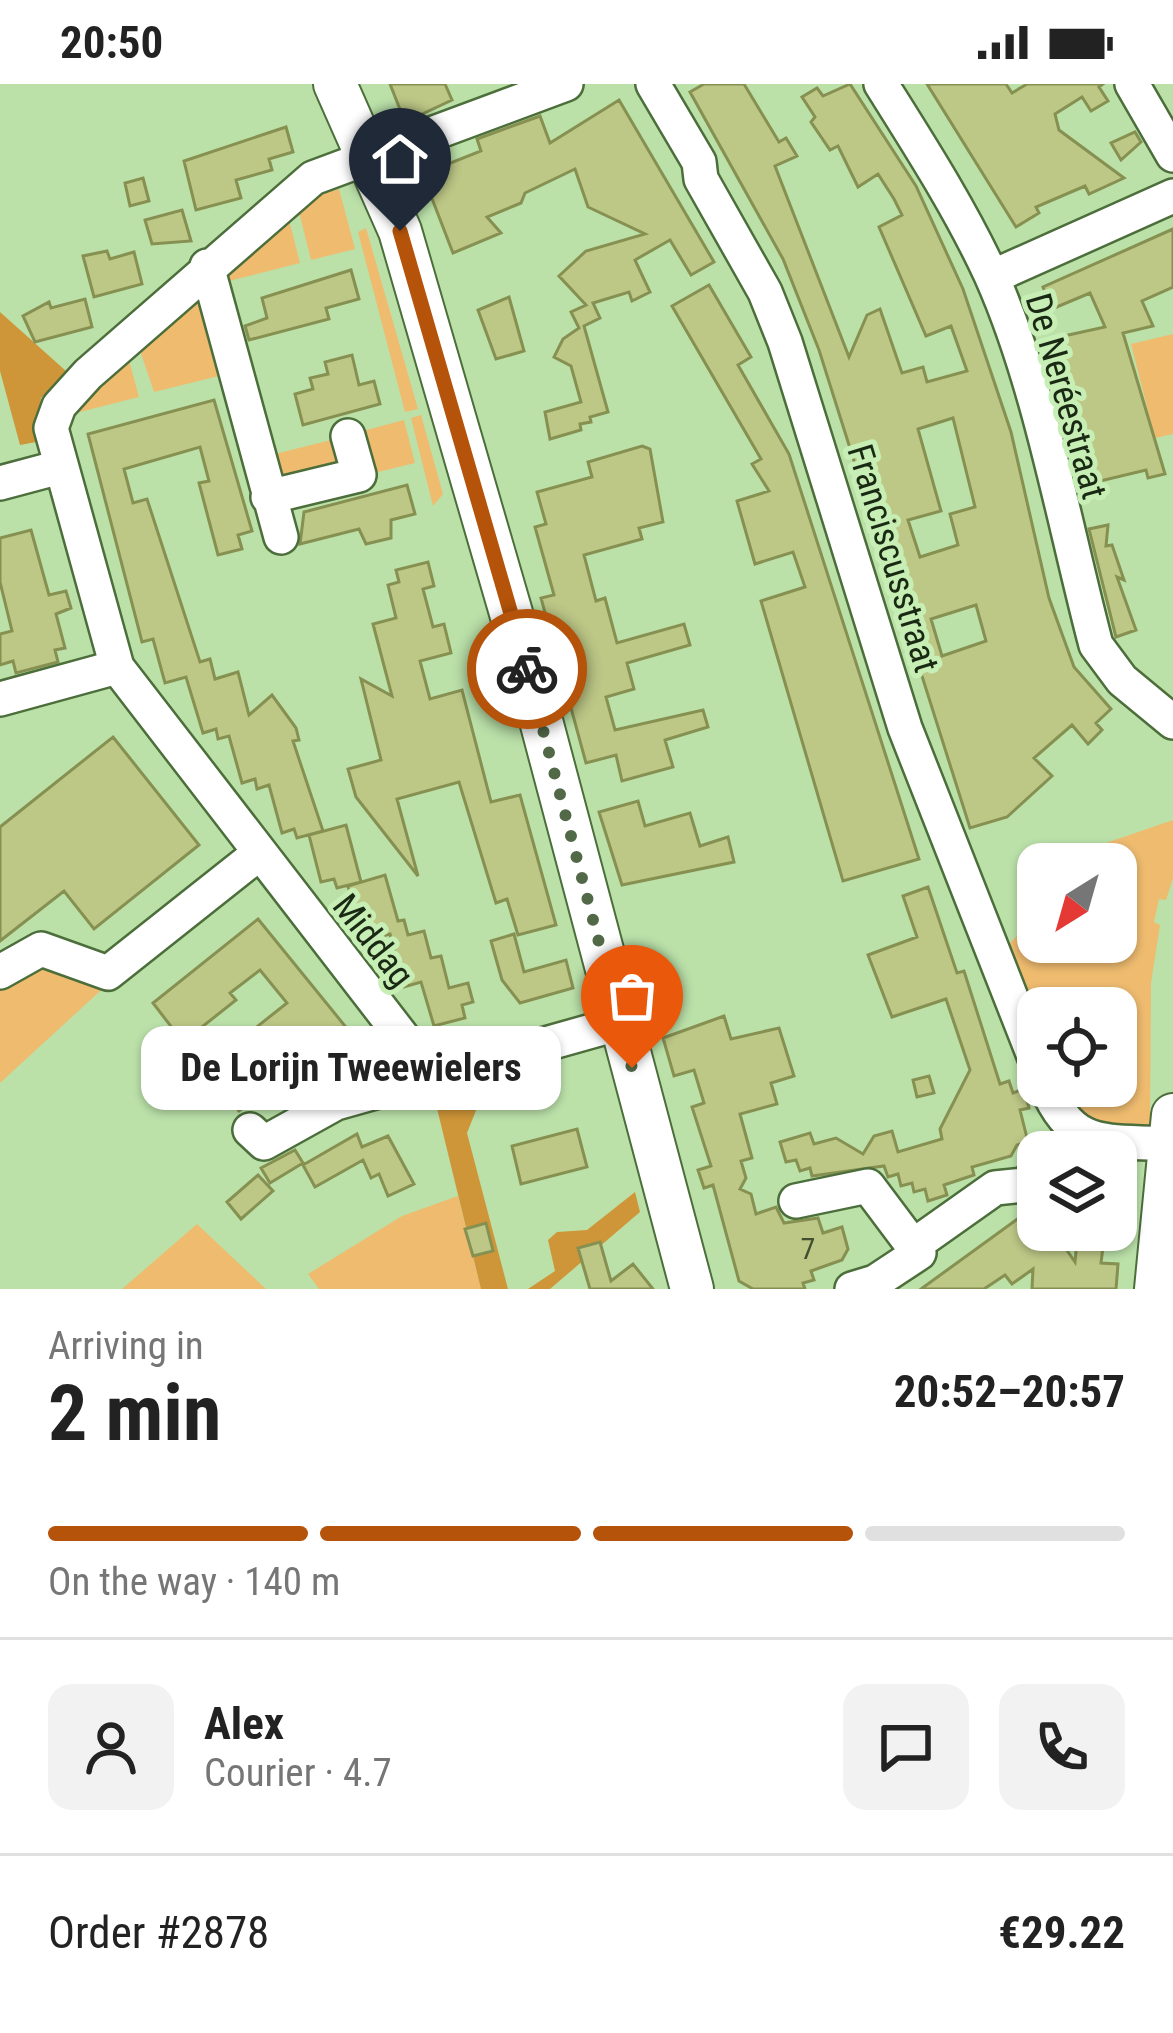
<!DOCTYPE html>
<html lang="en">
<head>
<meta charset="utf-8">
<style>
  body { margin:0; font-family:"Roboto Condensed",sans-serif; background:#f2f2f2; color:#222; height:100vh; display:flex; flex-direction:column; font-size:45px; white-space:nowrap }
  * { box-sizing:border-box; margin:0 }
  p { font-size:39px; color:#767676 }
  .icon { flex:none; width:66px; height:66px; fill:none; stroke:currentColor; stroke-width:2; stroke-linecap:round; stroke-linejoin:round }
  .map { position:relative; height:1205px; overflow:hidden }
  .sheet { display:flex; flex-direction:column; background:#fff; flex:1 }
  .sheet>* { flex:none }
  .needle { width:78px; rotate:217deg }
  .controls { position:absolute; left:1017px; top:759px; display:grid; gap:24px }
  .controls a { display:grid; place-items:center; width:120px; height:120px; border-radius:24px; background:#fff; box-shadow:0 3px 9px #0004; font-size:60px }
  .pin { position:absolute; display:grid; place-items:center; width:102px; height:102px; color:#fff; margin:-123px -51px; border-radius:50% 50% 50% 0; rotate:-45deg; box-shadow:0 0 12px #0007 }
  .pin .icon { rotate:45deg }
  .courier { position:absolute; display:grid; place-items:center; width:120px; height:120px; margin:-60px; border:9px solid #b45309; border-radius:50%; background:#fff; color:#222; box-shadow:0 3px 15px #0007 }
  .bubble { position:absolute; height:84px; border-radius:24px; background:#fff; box-shadow:0 3px 9px #0004; font-size:39px; font-weight:700; line-height:84px; text-align:center }
  .overview em { font-style:normal; font-weight:700 }
  .overview div { display:flex; flex-direction:column-reverse }
  .overview { display:flex; align-items:center; justify-content:space-between; height:204px; padding:0 48px }
  h1 { font-size:78px; font-weight:700; line-height:90px }
  .bar { display:grid; grid-template-columns:repeat(4,1fr); gap:18px 12px; align-content:center; height:144px; padding:0 48px }
  .bar i { height:15px; border-radius:9px; background:#e0e0e0 }
  .bar .on { background:#b45309 }
  .bar p { grid-column:span 4 }
  .line { display:flex; align-items:center; gap:30px; padding:0 48px; border-top:3px solid #e0e0e0 }
  .line div { flex:1 }
  .round { display:grid; place-items:center; flex:none; width:126px; height:126px; border-radius:24px; background:#f2f2f2 }
  .status { display:flex; justify-content:space-between; align-items:center; height:84px; padding:0 60px; background:#fff; direction:ltr }
  .status svg { height:33px; fill:currentColor }
  .map>svg:first-child { display:block }
  .green { fill:#eebb6f }
  .forest { fill:#cf9639 }
  .building { fill:#bdc786; stroke:#869051; stroke-width:3; fill-rule:evenodd }
  .lines { fill:none; stroke-linecap:round; stroke-linejoin:round }
  .minor-casing { stroke:#4c6e3b; stroke-width:38 }
  .major-casing { stroke:#4c6e3b; stroke-width:46 }
  .minor { stroke:#fff; stroke-width:33 }
  .major { stroke:#fff; stroke-width:42 }
  .done { stroke:#526948; stroke-width:12; stroke-dasharray:0 21.6 }
  .route { stroke:#b45309; stroke-width:15 }
  .labels { text-anchor:middle; stroke-width:10; stroke-linejoin:round; paint-order:stroke }
  .number-label { font-size:30px; fill:#435030 }
  .street-label { font-size:36px; fill:#1a2913; stroke:#c7efb5 }
</style>
</head>
<body>
<div class="status"><b>20:50</b><svg viewBox="0 0 49 12"><path d="M0 12V9h3v3zM5 12V6h3v6zM10 12V3h3v9zM15 12V0h3v12zM26 1h20v11H26zM47 4h2v5h-2z"/></svg></div>
<div class="map">
<svg width="1173" height="1205" viewBox="0 0 1173 1205">
  <rect width="100%" height="100%" fill="#bbe1a9"/>
  <path class="green" d="M329 99 333 107 339 105 355 165 311 176 298 124Z
    M288 132 300 179 221 199 222 192Z
    M366 144 418 325 405 328 358 148Z
    M203 212 227 290 154 308 138 261Z
    M1173 250V350L1155 354 1131 260Z
    M127 269 139 313 64 332Z
    M421 331 443 410 433 422 411 334Z
    M404 336 415 379 374 389 363 347Z
    M335 355 343 387 282 400 267 372Z
    M1173 736V794L1166 816 1159 815 1154 838 1160 841 1151 899 1150 1042 1144 1047H1097L1057 1002H1116V924H1038V956L1008 861 1038 830V858H1116V780H1086L1106 759Z
    M44 879 111 897 0 999V896Z
    M458 1112 481 1205H319L308 1190 402 1132Z
    M197 1140 266 1205H122Z"/>
  <path class="forest" d="M0 228 66 287 41 314 36 358 20 361 0 287Z
    M463 1001 477 1024 467 1049 508 1205H481L433 1008Z
    M635 1108 640 1128 550 1205H528L555 1187 548 1156 557 1148 587 1146Z"/>
  <path class="building" d="M390 0H445L452 16 405 38Z
    M704 0H744L779 58 786 54 797 72 775 82 849 273 867 231 880 225 902 289 923 283 927 298 967 287 951 242 926 252 879 143 902 131 894 115 878 90 858 103 838 62 830 66 811 38 815 33 802 13 817 4 823 12 850 0 916 102 963 205 1011 348 1049 514 1074 583 1111 625 1096 639 1102 646 1088 660 1072 641 1034 674 1052 692 1007 733 970 744 819 266 783 175 690 8ZM953 334 975 423 950 430 958 461 920 473 908 436 941 427 918 345ZM976 521 986 557 942 572 931 535Z
    M927 0H1006L1012 9 1027 0H1103L1099 3 1108 17 1091 27 1082 13 1055 30 1059 46 1124 94 1089 110 1085 102 1036 123 1039 129 1016 143Z
    M619 16 714 178 691 191 670 156 635 176 650 208 632 217 629 208 593 219 600 234 584 242 608 328 590 333 591 338 580 340 581 346 550 355 545 328 581 318 571 282 554 273 563 255 579 244 571 228 586 221 559 192 586 167 645 150 588 123 575 85 525 109 521 119 487 133 501 149 453 169 431 112 422 116 410 82 429 75 433 86 481 67 477 55 540 32 550 59Z
    M286 43 293 68 269 75 272 86 236 96 241 114 196 126 184 77Z
    M1135 48 1141 58 1121 76 1111 59Z
    M143 94 149 117 130 122 125 99Z
    M182 126 191 157 152 160 145 136Z
    M1173 145V203L1142 217 1153 242 1123 249 1165 390 1148 394 1146 386 1092 399 1055 254 1105 243 1090 209 1052 225 1043 203Z
    M107 167 110 175 134 168 142 200 94 213 83 172Z
    M351 186 359 215 326 224 329 235 249 256 245 242 267 234 262 214Z
    M709 201 751 273 738 281 789 370 919 775 843 797 761 517 805 503 793 468 755 480 737 417 769 407 752 380 761 375 672 222Z
    M509 213 524 267 496 275 478 226Z
    M85 215 92 243 35 258 23 232 49 218 51 224Z
    M352 271 359 301 374 297 380 320 303 341 295 310 313 305 310 294 328 290 325 278Z
    M214 316 252 447 238 451 242 465 218 471 199 399 209 397 200 363 124 385 133 419 147 415 200 578 210 575 215 595 238 588 249 631 272 611 296 644 299 656 293 657 323 747 297 754 294 745 282 749 269 701 257 705 255 695 242 699 229 652 218 655 216 645 203 649 186 593 165 599 153 555 142 558 88 350Z
    M642 362 650 365 663 438 639 444 642 455 584 471 596 517 605 514 617 559 684 540 690 561 627 579 634 605 606 613 615 646 703 626 708 643 665 656 673 683 622 697 616 671 586 679 541 514 554 511 535 443 546 440 537 408 592 393 588 378Z
    M407 401 415 430 391 436V454L366 460 359 445 300 460 304 428Z
    M1108 441 1106 462 1112 461 1124 496 1117 493 1136 546 1116 553 1089 445Z
    M31 446 49 511 66 507 71 524 56 530 65 564 55 566 58 578 16 589 13 577 0 581V550L12 547 0 498V454Z
    M428 478 434 502 423 505 433 543 444 540 451 569 420 577 430 615 462 606 491 718 520 711 556 841 518 851 507 815 496 819 459 698 397 715 418 792 356 713 348 685 381 676 361 595 392 612 373 540 396 534 388 501 399 498 396 486Z
    M113 653 199 761 94 845 64 807 0 857V743Z
    M638 717 645 742 690 729 700 762 728 753 734 778 622 801 599 728Z
    M346 741 361 798 337 804 334 795 321 798 309 751Z
    M385 791 398 837 404 836 408 851 424 847 431 874 441 872 449 904 468 899 473 918 462 921 465 934 434 942 421 898 404 903 390 850 376 854 373 845 361 848 348 802Z
    M928 803 957 889 964 887 1000 1000 1009 997 1013 1009 1024 1005 1029 1024 1020 1026 1028 1058 1017 1061 1011 1072 972 1083 974 1091 944 1101 947 1111 928 1117 925 1105 914 1108 912 1099 901 1102 898 1090 888 1093 884 1082 812 1092 810 1084 800 1087 796 1076 786 1078 780 1058 810 1049 814 1060 836 1054 863 1070 874 1052 892 1047 898 1068 942 1055 940 1045 970 986 946 915 892 933 868 871 917 853 903 812Z
    M258 835 345 942 239 1027 222 1006 215 1011 201 993 249 958 244 953 287 919 260 886 230 909 236 916 183 958 153 919Z
    M514 850 524 888 566 876 573 904 520 919 502 896 491 857Z
    M724 932 731 955 779 944 794 992 771 999 777 1020 740 1030 752 1074 741 1077 746 1094 740 1105 751 1110 756 1130 776 1123 784 1139 818 1134 823 1149 842 1143 848 1165 842 1176 811 1187 814 1196 803 1199 805 1205H753L739 1197 713 1101 704 1104 698 1086 711 1082 692 1023 704 1019 694 986 674 992 663 954Z
    M929 992 934 1009 917 1013 913 996Z
    M577 1045 587 1083 521 1100 512 1062Z
    M357 1050 362 1063 388 1052 414 1100 388 1112 379 1090 371 1094 363 1076 315 1103 303 1081Z
    M295 1066 303 1079 270 1099 261 1084Z
    M258 1091 273 1107 241 1135 227 1118Z
    M1038 1120V1146H1053L1075 1178 1078 1146H1105L1101 1179 1118 1180 1116 1205H1032L1033 1185 1012 1200 1005 1191 984 1205H921Z
    M486 1139 493 1167 473 1172 465 1145Z
    M600 1158 611 1197 633 1180 653 1205H590L578 1164Z"/>
  <g class="lines">
    <g class="minor-casing">
      <path id="minor" d="M653 0 699 78 701 95 765 208 785 258 905 644 1038 982
        M881 0C920 62 960 124 991 191 1040 300 1065 444 1096 561L1122 596 1173 638
        M1132 0 1173 71
        M207 182 281 453
        M992 193 1173 112
        M0 399 60 383
        M268 413 359 391 348 352
        M0 615 117 583
        M0 888 41 865 108 889 257 771
        M431 990 117 583 51 344 59 322 88 290 313 94 566 0
        M1046 1002C1073 1067 1106 1056 1169 1060
        M250 1046 264 1059 336 1019 620 939
        M796 1117 868 1102 913 1162 995 1104 1023 1101 1038 1090
        M852 1205 875 1198 919 1169 913 1162"/>
    </g>
    <g class="major-casing">
      <path id="major" d="M335 0 400 147 527 584 692 1205
        M1156 1205 1173 1031"/>
    </g>
    <use href="#minor" class="minor"/>
    <use href="#major" class="major"/>
  </g>
  <g class="lines">
    <path class="done" d="M527 585 632 984"/>
    <path class="route" d="M400 147 527 585"/>
  </g>
  <g class="labels">
    <g class="number-label">
      <text x="808" y="1175">7</text>
    </g>
    <g class="street-label">
      <text transform="translate(1067 312) rotate(74)" y="13">De Neréestraat</text>
      <text transform="translate(894 474) rotate(73)" y="13">Franciscusstraat</text>
      <text transform="translate(374 856) rotate(52)" y="13">Middag</text>
    </g>
  </g>
</svg>
<div class="controls">
<a><svg class="needle" viewBox="-14 -14 28 28"><path d="M0-13l5 13h-10z" fill="#e53935"/><path d="M0 13l5-13h-10z" fill="#767676"/></svg></a>
<a><svg class="icon" aria-label="locate" viewBox="0 0 24 24"><circle cx="12" cy="12" r="6"/><path d="M12 2v4M12 18v4M2 12h4M18 12h4"/></svg></a>
<a><svg class="icon" aria-label="layers" viewBox="0 0 24 24"><path d="M12 4l9 5-9 5-9-5zM3 14l9 5 9-5"/></svg></a>
</div>
<div class="pin" style="left:632px;top:984px;background:#ea580c"><svg class="icon" aria-label="bag" viewBox="0 0 24 24"><path d="M5 8h14l-1 12H6zM9 8a3 3 0 0 1 6 0"/></svg></div>
<div class="pin" style="left:400px;top:147px;background:#1f2937"><svg class="icon" aria-label="home" viewBox="0 0 24 24"><path d="M3 11l9-7 9 7M6 9v11h12V9"/></svg></div>
<div class="courier" style="left:527px;top:585px"><svg class="icon" aria-label="bike" viewBox="0 0 24 24"><circle cx="6" cy="16" r="4"/><circle cx="18" cy="16" r="4"/><path d="M6 16l4-8h5l3 8M10 8l3 8H6M13 5h3"/></svg></div>
<div class="bubble" style="left:141px;top:942px;width:420px">De Lorijn Tweewielers</div>
</div>
<section class="sheet">
<div class="overview"><div><h1>2 min</h1><p>Arriving in</p></div><em>20:52–20:57</em></div>
<div class="bar"><i class="on"></i><i class="on"></i><i class="on"></i><i></i><p>On the way · 140 m</p></div>
<div class="line" style="height:216px"><a class="round"><svg class="icon" aria-label="person" viewBox="0 0 24 24"><circle cx="12" cy="8" r="4"/><path d="M4 21q1-7 8-7t8 7"/></svg></a><div><b>Alex</b><p>Courier · 4.7</p></div><a class="round"><svg class="icon" aria-label="chat" viewBox="0 0 24 24"><path d="M4 5h16v11H9l-5 4z"/></svg></a><a class="round"><svg class="icon" aria-label="phone" viewBox="0 0 24 24"><path d="M5 4h4l2 5-3 2q2 4 5 5l2-3 5 2v4C11 20 4 13 5 4z"/></svg></a></div>
<div class="line" style="height:156px"><div>Order #2878</div><b>€29.22</b></div>
</section>
</body>
</html>
